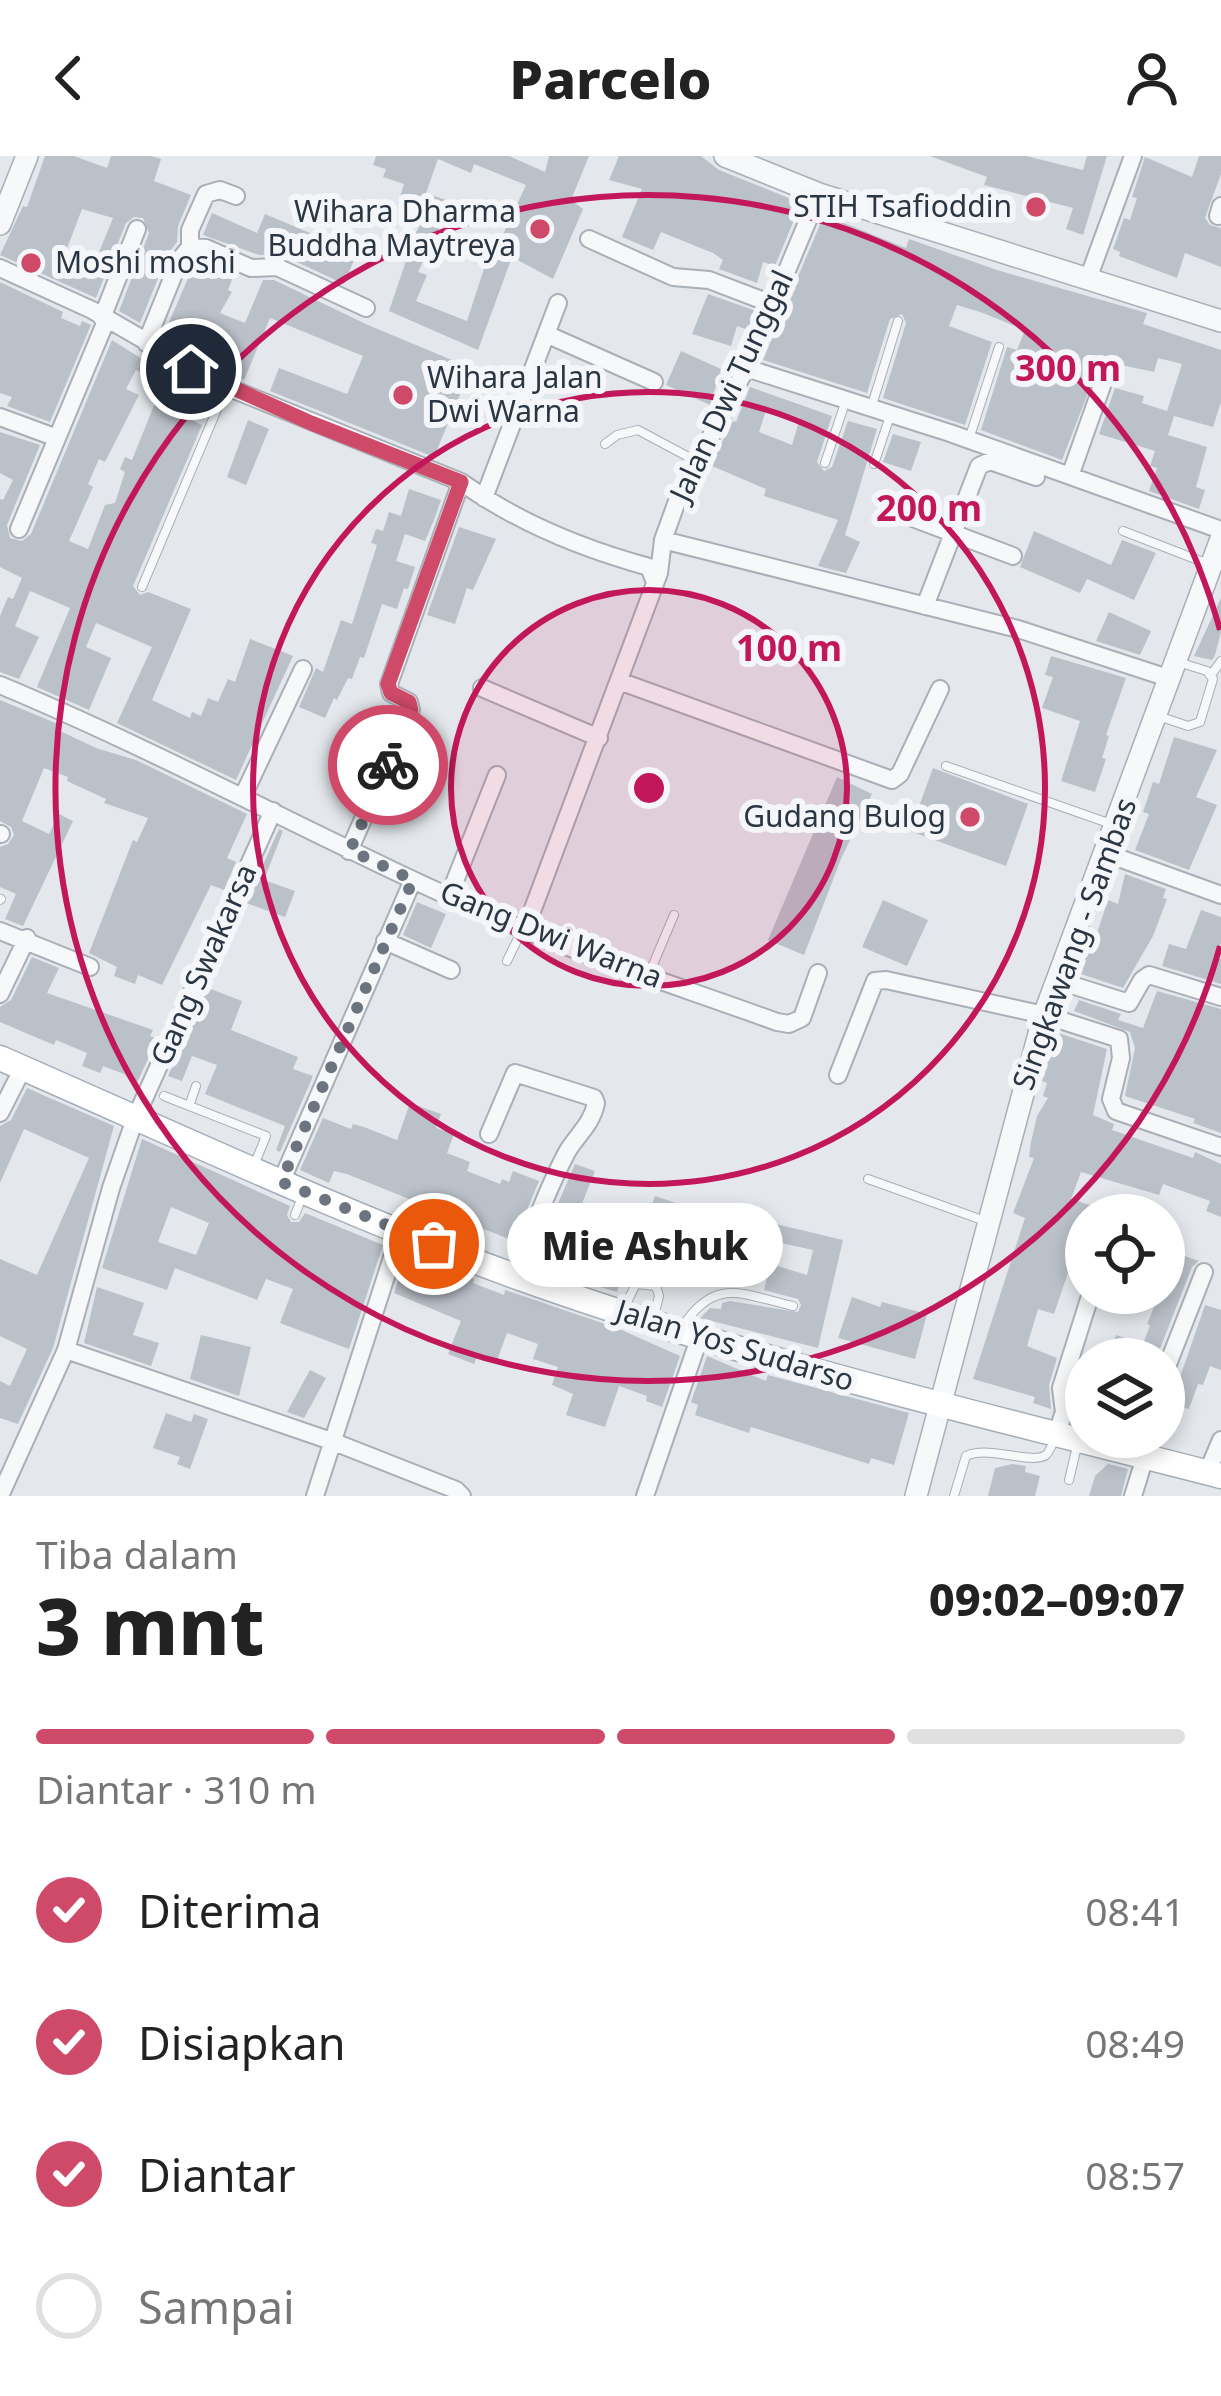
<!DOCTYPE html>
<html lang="id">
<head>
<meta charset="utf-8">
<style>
  body { margin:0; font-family:"Noto Sans",sans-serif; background:#f2f2f2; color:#222; height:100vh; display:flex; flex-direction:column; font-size:45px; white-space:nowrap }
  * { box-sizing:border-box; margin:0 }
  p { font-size:39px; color:#767676 }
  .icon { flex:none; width:66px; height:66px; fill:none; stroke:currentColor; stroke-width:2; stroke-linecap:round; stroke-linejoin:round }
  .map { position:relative; height:1340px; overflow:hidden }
  .drawer { display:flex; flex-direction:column; background:#fff; flex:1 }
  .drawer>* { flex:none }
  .tools { position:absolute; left:1065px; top:1038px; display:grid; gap:24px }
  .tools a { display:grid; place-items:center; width:120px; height:120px; border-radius:50%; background:#fff; box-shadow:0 6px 18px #0003; font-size:60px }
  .pin { position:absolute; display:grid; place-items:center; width:102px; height:102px; color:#fff; margin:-51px; border:6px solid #fff; border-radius:50%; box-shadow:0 3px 12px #0007 }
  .courier { position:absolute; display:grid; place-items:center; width:120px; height:120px; margin:-60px; border:9px solid #cf4a69; border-radius:50%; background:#fff; color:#222; box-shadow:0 3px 15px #0007 }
  .bubble { position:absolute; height:84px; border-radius:42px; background:#fff; box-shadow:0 6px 18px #0003; font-size:39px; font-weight:800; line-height:84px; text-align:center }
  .head em { font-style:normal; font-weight:800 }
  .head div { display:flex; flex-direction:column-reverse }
  .head { display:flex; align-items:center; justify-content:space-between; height:204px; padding:0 36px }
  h1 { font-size:78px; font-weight:800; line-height:90px }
  .bar { display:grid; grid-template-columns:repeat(4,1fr); gap:18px 12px; align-content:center; height:144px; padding:0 36px }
  .bar i { height:15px; border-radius:9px; background:#e0e0e0 }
  .bar .on { background:#cf4a69 }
  .bar p { grid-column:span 4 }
  ol { padding:0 36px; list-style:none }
  li { display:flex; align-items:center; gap:36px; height:132px }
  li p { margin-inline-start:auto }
  li .icon { padding:12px; border-radius:50%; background:#cf4a69; color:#fff; stroke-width:4 }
  li:last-child { color:#767676 }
  li i { width:66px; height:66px; border:6px solid #e0e0e0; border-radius:50% }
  header { display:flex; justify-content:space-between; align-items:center; height:156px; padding:0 36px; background:#fff; font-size:54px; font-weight:800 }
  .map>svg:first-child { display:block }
  .building { fill:#bbc1c9; fill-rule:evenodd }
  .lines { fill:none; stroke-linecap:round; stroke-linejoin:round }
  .service-casing { stroke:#a9afb6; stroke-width:10 }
  .minor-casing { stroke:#a9afb6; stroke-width:20 }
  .tertiary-casing { stroke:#a9afb6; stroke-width:24 }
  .primary-casing { stroke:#a3adb8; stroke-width:27 }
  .service { stroke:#f7f8fa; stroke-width:8 }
  .minor { stroke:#f7f8fa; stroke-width:16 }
  .tertiary { stroke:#f7f8fa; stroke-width:21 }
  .primary { stroke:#fff; stroke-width:24 }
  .done { stroke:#6c747f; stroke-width:12; stroke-dasharray:0 21.6 }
  .route { stroke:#cf4a69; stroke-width:15 }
  .ring { fill:none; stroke:#c2185b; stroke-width:6 }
  .poi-dot { fill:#cf4a69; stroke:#f4f6f9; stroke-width:4.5 }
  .labels { text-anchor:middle; stroke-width:12; stroke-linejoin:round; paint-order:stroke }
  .poi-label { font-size:30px; fill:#2b3644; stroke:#f4f6f9; text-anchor:end }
  .street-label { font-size:30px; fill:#2b3644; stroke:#f4f6f9 }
  .centre { fill:#c2185b; stroke:#f4f6f9; stroke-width:6 }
  .ring-label { font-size:36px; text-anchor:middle; font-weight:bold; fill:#c2185b; stroke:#f4f6f9; stroke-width:12; stroke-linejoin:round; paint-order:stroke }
</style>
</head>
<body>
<header><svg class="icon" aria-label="back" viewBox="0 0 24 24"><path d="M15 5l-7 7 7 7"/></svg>Parcelo<svg class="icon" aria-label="person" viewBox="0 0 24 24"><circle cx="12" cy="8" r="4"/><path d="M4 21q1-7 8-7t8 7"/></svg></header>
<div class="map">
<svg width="1221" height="1340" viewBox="0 0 1221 1340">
  <rect width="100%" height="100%" fill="#e4e8ec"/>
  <path class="building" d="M45 0H74L107 12 111 0H151L161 3 154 25 191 39 178 70 177 86 168 98 140 167 119 155 149 77 143 62 134 61 126 67 96 142 0 99 23 50 27 51ZM82 53 113 62 95 106 66 95Z
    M376 0H509L545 16 549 0H589L571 44 583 53 553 123 512 101 478 194 389 155 406 105 403 104 425 58 398 47 404 28 383 21 386 13 373 9ZM438 3 471 17 474 8 526 29 495 96 490 94 467 165 416 145 427 119 418 116 442 66 449 69 457 48 426 37Z
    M619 0H701L719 14 801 47 775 110 763 106 757 127 719 113 723 104 713 97 661 76 653 94 622 81 642 33 609 24Z
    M930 0H1026L1083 14 1087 0H1107L1083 79 1066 73 1073 52 984 29 987 21Z
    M1199 0H1221V18L1205 62 1210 69 1221 72V111L1185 97 1177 122 1119 100 1120 96 1113 93 1124 62 1130 64 1137 42 1132 41 1145 1 1192 21Z
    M212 57 257 77 265 58 357 97 344 128 282 99H259L203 79Z
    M824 59 906 92 909 83 997 114 1147 157 1143 168 1221 194V246L1213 271 1174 260 1168 279 1207 291 1196 331 1205 334 1199 353 1149 335 1157 312 1150 310 1155 295 1099 278 1115 232 1144 240 1142 247 1167 255 1182 208 1158 202 1154 216 1107 206 1105 212 1097 214 1062 304 981 274 1007 191 1017 194 1025 174 983 157 957 149 949 170 992 186 965 269 883 242 906 167 902 158 890 163 867 237 763 204Z
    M196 104 234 118 228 134 232 136 220 157 245 167 263 124H274L368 169 471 212 434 301 270 235 279 212 347 238 363 200 270 162 244 224 163 180Z
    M0 126 63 156 61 162 80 170 82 165 91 169 50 266 7 250 12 241 0 237Z
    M708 138 756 155 748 174 737 170 731 190 692 178Z
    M112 184 153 210 148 221 136 214 126 233 139 239 105 306 99 303 88 328 93 331 69 385 88 393 105 349 115 347 125 316 120 313 125 301 132 304 155 247 202 269 133 430 140 439 148 436 191 453 152 544 190 562 192 556 201 560 208 542 218 546 228 523 235 526 250 483 293 500 236 624 117 567 152 491 96 467 86 491 111 502 89 554 37 531 70 452 30 435 15 470 39 481 19 523 0 516V460L8 441 13 443 22 422 0 411V343L3 344 13 324 0 317V276L40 289 7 369 10 382 22 385 31 378Z
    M681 195 721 213 710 249 666 229Z
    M167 218 201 232 199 237 213 242 207 256 162 230Z
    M750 231 832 260 817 306 824 315 832 311 848 265 877 273 845 379 860 386 846 417 818 410 838 364 764 340 766 333 710 309 733 265 736 266ZM767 251 800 262 792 289 759 276Z
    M248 264 269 273 246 329 227 321Z
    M893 278 921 286 911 315 883 306Z
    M409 333 441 344 434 364 425 385 405 378 396 405 415 411 408 433 404 432 397 453 382 448 364 502 360 501 352 523 348 522 337 544 334 542 325 562 299 551 316 512 323 516 341 464 352 468 377 389 371 387 376 373 383 375 389 356 401 360Z
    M459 371 496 383 473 434 467 432 455 468 427 459Z
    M1034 375 1111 409 1122 384 1156 397 1134 444 1087 423 1080 437 1020 411Z
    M1221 442V476L1215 499 1212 504 1194 500Z
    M1109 456 1151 475 1140 499 1096 485Z
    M1051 500 1126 522 1106 579 1109 580 1102 602 1106 603 1095 636 1061 625 1080 565 1042 552 1053 521 1045 519Z
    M0 544 58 568 56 573 96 592 136 604 247 658 227 702 236 706 224 734 211 729 162 829 138 819 135 828 114 820 117 811 89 797 133 684 137 686 148 662 104 647 106 643 67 625 68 621 44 612 22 665 49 678 59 658 73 665 23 770 5 763 16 738 0 731V691L8 688 14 679 11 671 0 665Z
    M1174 581 1217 594 1196 641 1217 649 1189 714 1135 694 1149 658 1143 656 1153 626 1159 628Z
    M933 612 1028 648 1006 710 910 675Z
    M837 621 872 638 841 703 804 799 768 784Z
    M279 673 283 675 264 724 295 735 285 761 246 747Z
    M1125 718 1166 733 1163 742 1167 743 1153 780 1123 832 1081 818 1083 813 1078 811 1087 788 1096 780 1108 744 1118 748Z
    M883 744 928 764 907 810 862 791Z
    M417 746 446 758 431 792 403 779Z
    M1201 754 1221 761V787L1215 801 1221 803V828L1162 810 1169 788 1186 793Z
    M32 801 59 812 47 837 153 874 150 880 157 883 136 929 124 918 103 910 100 917 82 910 87 897 56 884 54 889 0 866V851L11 844Z
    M208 832 242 845 231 874 298 901 293 913 313 920 280 996 276 994 285 970 205 938 217 909 192 900 182 925 168 920Z
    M1157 835 1221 853V977L1193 967 1195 963 1125 940 1135 892 1130 876 1074 855 1079 844 1121 858 1118 864 1143 872Z
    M1055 876 1107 893 1093 959 1114 968 1112 974 1193 1002 1195 996 1221 1008V1061L1206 1055 1210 1045 1163 1028 1159 1039 1081 1016 1071 1043 1093 1050 1090 1059H1086V1074L1083 1073 1054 1158 1038 1153 1027 1190 1057 1202 1049 1229 1051 1253 1033 1247 1035 1241 973 1223 1025 1062 1013 1057 1034 1002 1029 1001 1031 986 1037 960 1048 942 1043 940 1047 927 1042 925Z
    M27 932 114 970 53 1192 18 1268 0 1262V1225L10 1230 27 1193 0 1180V1103L37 1119 89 1002 24 973 0 1027V970L11 964Z
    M410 947 441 958 436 972 454 978 447 997 470 1006 467 1015 500 1028 502 1023 509 1026 513 1015 539 1025 514 1085 347 1018 334 1015 329 1027 300 1014 323 962 351 973 353 968 364 971 397 984Z
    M142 983 290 1050 287 1059 291 1066H299L305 1057 383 1089 349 1193 280 1167 293 1133 266 1123 257 1144 175 1112 167 1134 102 1112ZM171 1051 209 1067 196 1099 158 1086Z
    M575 1008 595 1015 579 1055 643 1075 655 1040 685 1050 668 1095 633 1088 617 1136 580 1125 585 1111 538 1094Z
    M708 1059 775 1074 776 1068 843 1084 818 1192 700 1162 710 1152 721 1153 722 1147 730 1145 798 1156 801 1149 798 1143 764 1134 771 1108 807 1119 813 1094 767 1084 762 1106 718 1096 710 1124 695 1120Z
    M407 1096 474 1123 473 1127 504 1139 505 1134 617 1172 680 1200 662 1251 646 1245 647 1240 619 1230 605 1271 566 1259 573 1238 552 1229 558 1211 533 1203 538 1188 507 1177 496 1207 477 1201 474 1208 448 1198 461 1165 394 1137Z
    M1176 1097 1199 1105 1192 1111 1156 1203H1108L1116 1179 1143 1188 1150 1169 1147 1168 1160 1137H1164Z
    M97 1131 144 1147 133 1179 159 1187 151 1210 84 1187Z
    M852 1141 880 1151 882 1146 927 1158 915 1203 838 1182Z
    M1205 1149 1221 1154V1214L1210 1210 1203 1229 1198 1228 1189 1253 1164 1245V1231L1178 1227Z
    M201 1179 251 1191 239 1240 190 1223Z
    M707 1200 766 1225 768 1219 909 1257 894 1309 871 1302 869 1308 751 1271 749 1277 695 1259 698 1249 691 1246Z
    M310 1214 326 1222 304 1262 287 1256Z
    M166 1257 191 1266 194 1258 208 1263 190 1313 177 1308 180 1301 153 1292Z
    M1012 1308 1026 1310 1025 1316 1040 1320 1035 1340H988L995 1312Z
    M1108 1308 1128 1313 1121 1340H1089L1095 1320Z"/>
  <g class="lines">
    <g class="service-casing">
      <path id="service" d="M872 249 898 165
        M970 280 999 191
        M605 288 617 279 638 274 696 305
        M825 307 845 247
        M874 308 890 260
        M1123 375 1211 409
        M142 431 226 232
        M1211 519 1221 505
        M1158 560 1188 570 1200 566 1213 523 1207 515 1178 506
        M946 610 1114 669
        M0 744 1 743
        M507 805 522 774
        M649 818 674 759
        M164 940 266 980 253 1012
        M189 950 196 930
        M868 1023 985 1065
        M295 1059 302 1041
        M625 1150 636 1128 656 1130 659 1140 653 1164
        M681 1173C714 1120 741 1138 793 1150
        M1069 1324 1078 1286
        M954 1340 966 1300C990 1289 1031 1309 1046 1299 1049 1297 1054 1284 1056 1281"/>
    </g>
    <g class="minor-casing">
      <path id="minor" d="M1218 60 1221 50
        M589 83 673 121 709 124 772 148
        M190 91V74L206 38 220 34 236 40
        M0 112 92 154 222 229 461 326C517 366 583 393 649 411L655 426
        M1088 123 1133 0
        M102 162 137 73
        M546 178 654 226
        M146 187 180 103 190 91 206 92 251 112 277 111 366 152
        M746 212 950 277 1221 374
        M0 261 57 282
        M1070 320 1104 224
        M484 342 558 147
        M894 355 1013 400
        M19 373 106 165
        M663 384 1018 473 1171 523
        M925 450 979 310 990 305 1036 321
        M619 525 892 624 900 618 940 533
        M0 529C177 603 344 697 520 772 604 807 692 835 777 866L789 868 802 862 818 817
        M482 532 599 582
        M243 640 303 513
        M0 678H1
        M349 695 411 554 409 546 391 537 389 528 461 326
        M1105 697 1221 739
        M449 740 497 619
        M525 774 659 417 663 384 676 348 746 212 819 38
        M0 775 90 811
        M385 785 451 814
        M1059 825 1129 847 1142 824 1149 819 1221 841
        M0 838 27 782
        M838 919 875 825 886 824 1044 859 1119 883 1121 902 1111 943 1116 955 1221 991
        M0 957 23 912
        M489 978 515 917 594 942 596 947C592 968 577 979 567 996 546 1036 531 1078 515 1120
        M281 1026 413 724
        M66 1194 334 1286 456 1334 462 1340
        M1164 1218 1204 1116
        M1056 1280 1064 1256 1061 1232 1091 1137
        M1207 1317 1221 1284
        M0 1340 66 1194 111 1032 135 963 273 655
        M315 1340 401 1074
        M645 1340 700 1180
        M1133 1340 1145 1301"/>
    </g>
    <g class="tertiary-casing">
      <path id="tertiary" d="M725 0 819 38 1221 165
        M0 68 27 0
        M916 1340 1044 859 1221 383"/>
    </g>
    <g class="primary-casing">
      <path id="primary" d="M0 902C172 977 343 1058 520 1122 749 1204 986 1260 1221 1320"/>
    </g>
    <use href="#service" class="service"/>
    <use href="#minor" class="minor"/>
    <use href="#tertiary" class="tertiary"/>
    <use href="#primary" class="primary"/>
  </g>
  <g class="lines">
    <path class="done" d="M388 609 350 694 413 724 281 1026 434 1088"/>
    <path class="route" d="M191 213 311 267 461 326 388 528 391 537 409 546 411 554 388 609"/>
  </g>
  <circle cx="649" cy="632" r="198" fill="#c2185b" fill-opacity=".12"/>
  <g class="ring">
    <circle cx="649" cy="632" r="198"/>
    <circle cx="649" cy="632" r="396"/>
    <path d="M1220 790A593 593 0 1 1 1220 474"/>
  </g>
  <g class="poi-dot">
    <circle cx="1036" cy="51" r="12"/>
    <circle cx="540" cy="73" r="12"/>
    <circle cx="31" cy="107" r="12"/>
    <circle cx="403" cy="239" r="12"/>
    <circle cx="970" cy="661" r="12"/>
  </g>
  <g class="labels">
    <g class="poi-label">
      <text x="1012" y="61">STIH Tsafioddin</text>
      <text x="516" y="66">Wihara Dharma<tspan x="516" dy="34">Buddha Maytreya</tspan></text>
      <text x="55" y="117" text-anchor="start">Moshi moshi</text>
      <text x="427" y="232" text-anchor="start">Wihara Jalan<tspan x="427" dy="34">Dwi Warna</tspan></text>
      <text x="946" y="671">Gudang Bulog</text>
    </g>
    <g class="street-label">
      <text transform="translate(732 230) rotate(-65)" y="10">Jalan Dwi Tunggal</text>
      <text transform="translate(551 779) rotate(22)" y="10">Gang Dwi Warna</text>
      <text transform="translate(1075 788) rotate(-70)" y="10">Singkawang - Sambas</text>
      <text transform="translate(204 809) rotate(-66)" y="10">Gang Swakarsa</text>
      <text transform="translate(735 1190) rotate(17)" y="10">Jalan Yos Sudarso</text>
    </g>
  </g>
  <circle cx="649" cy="632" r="18" class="centre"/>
  <g class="ring-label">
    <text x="1068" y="225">300 m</text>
    <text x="929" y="365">200 m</text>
    <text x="789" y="505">100 m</text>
  </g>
</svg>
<div class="tools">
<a><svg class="icon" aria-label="locate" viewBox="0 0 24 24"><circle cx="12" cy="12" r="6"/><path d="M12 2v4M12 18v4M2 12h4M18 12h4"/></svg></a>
<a><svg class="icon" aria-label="layers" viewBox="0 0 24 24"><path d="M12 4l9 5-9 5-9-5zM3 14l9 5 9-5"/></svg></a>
</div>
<div class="pin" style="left:434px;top:1088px;background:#ea580c"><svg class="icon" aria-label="bag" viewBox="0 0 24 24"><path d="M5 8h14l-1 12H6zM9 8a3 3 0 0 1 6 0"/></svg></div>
<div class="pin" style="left:191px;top:213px;background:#1f2937"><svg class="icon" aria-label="home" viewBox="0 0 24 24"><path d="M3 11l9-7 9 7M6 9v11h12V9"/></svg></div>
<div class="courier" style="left:388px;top:609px"><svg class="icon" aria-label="bike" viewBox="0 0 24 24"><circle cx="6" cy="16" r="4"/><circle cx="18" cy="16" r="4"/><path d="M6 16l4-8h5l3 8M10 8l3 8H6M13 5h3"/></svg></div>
<div class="bubble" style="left:507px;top:1047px;width:276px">Mie Ashuk</div>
</div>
<section class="drawer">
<div class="head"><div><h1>3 mnt</h1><p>Tiba dalam</p></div><em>09:02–09:07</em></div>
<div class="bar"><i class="on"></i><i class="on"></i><i class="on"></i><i></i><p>Diantar · 310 m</p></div>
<ol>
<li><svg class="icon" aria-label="check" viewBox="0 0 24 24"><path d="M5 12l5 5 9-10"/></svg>Diterima<p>08:41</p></li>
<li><svg class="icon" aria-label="check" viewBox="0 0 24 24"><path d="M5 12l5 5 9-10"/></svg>Disiapkan<p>08:49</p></li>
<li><svg class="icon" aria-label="check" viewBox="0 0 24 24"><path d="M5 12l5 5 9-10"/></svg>Diantar<p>08:57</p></li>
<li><i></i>Sampai</li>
</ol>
</section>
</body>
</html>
